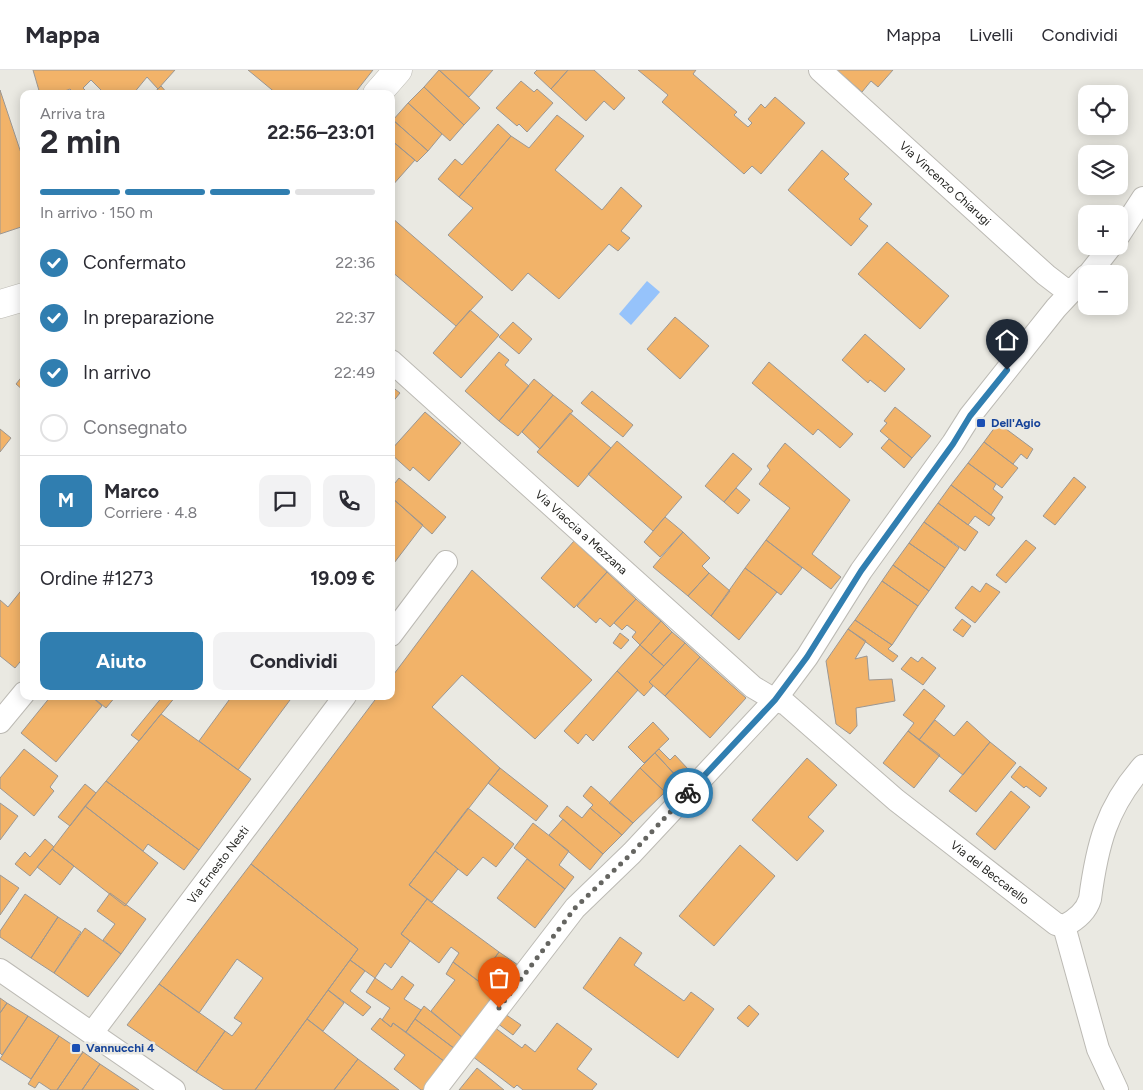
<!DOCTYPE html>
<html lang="it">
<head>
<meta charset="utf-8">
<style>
  body { margin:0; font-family:Figtree,sans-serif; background:#f2f2f3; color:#2b2b33; height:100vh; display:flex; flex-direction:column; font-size:19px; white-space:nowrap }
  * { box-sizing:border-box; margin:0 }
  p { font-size:16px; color:#7c7c81 }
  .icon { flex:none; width:28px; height:28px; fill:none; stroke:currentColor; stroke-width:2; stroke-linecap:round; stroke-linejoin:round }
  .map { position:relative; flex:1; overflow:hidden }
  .panel { position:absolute; left:20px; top:20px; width:375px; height:610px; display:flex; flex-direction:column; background:#fff; border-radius:10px; box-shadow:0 2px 12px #0003 }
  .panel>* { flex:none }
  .controls { position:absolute; left:1078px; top:15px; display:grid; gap:10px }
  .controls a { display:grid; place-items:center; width:50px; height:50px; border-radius:10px; background:#fff; box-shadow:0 2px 12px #0003; font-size:25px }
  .pin { position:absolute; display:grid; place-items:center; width:42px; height:42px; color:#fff; margin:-51px -21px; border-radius:50% 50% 50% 0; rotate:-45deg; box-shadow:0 0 5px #0007 }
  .pin .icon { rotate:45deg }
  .courier { position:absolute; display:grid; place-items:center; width:50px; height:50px; margin:-25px; border:4px solid #307eb0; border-radius:50%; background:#fff; color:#222; box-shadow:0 1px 6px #0007 }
  .head em { font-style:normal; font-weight:700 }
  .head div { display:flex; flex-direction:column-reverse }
  .head { display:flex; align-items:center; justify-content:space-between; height:85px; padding:0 20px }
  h1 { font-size:32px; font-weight:700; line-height:38px }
  .bar { display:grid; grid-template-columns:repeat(4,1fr); gap:8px 5px; align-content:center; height:60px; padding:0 20px }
  .bar i { height:6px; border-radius:4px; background:#e1e1e2 }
  .bar .on { background:#307eb0 }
  .bar p { grid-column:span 4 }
  .line { display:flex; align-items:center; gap:12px; padding:0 20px; border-top:1px solid #e1e1e2 }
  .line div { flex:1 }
  .round { display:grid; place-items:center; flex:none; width:52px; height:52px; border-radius:10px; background:#f2f2f3 }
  ol { padding:0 20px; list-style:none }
  li { display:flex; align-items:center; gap:15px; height:55px }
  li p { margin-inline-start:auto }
  li .icon { padding:5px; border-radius:50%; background:#307eb0; color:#fff; stroke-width:4 }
  li:last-child { color:#7c7c81 }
  li i { width:28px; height:28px; border:2px solid #e1e1e2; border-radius:50% }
  .cta { display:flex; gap:10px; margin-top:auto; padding:10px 20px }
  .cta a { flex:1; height:58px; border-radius:10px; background:#307eb0; color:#fff; font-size:20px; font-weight:700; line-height:58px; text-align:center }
  .cta a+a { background:#f2f2f3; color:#2b2b33 }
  header { display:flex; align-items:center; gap:30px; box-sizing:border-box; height:70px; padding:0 25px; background:#fff; border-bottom:1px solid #e1e1e2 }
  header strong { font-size:24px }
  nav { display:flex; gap:28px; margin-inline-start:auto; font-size:18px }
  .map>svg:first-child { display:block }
  .water { fill:#96c3fb }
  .building { fill:#f2b369; stroke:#9c9792 }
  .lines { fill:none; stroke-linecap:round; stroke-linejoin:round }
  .minor-casing { stroke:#bcbab4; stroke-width:24 }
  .tertiary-casing { stroke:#bcbab4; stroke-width:29 }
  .minor { stroke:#fff; stroke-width:22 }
  .tertiary { stroke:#fff; stroke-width:28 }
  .done { stroke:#656561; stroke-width:5; stroke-dasharray:0 9 }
  .route { stroke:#307eb0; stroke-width:6 }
  .transit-dot { fill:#1a4fb4; stroke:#eae9e2; stroke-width:2 }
  .labels { text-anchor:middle; stroke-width:5; stroke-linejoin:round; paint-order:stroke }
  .street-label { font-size:12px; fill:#1e1e1b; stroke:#eae9e2 }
  .transit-label { font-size:12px; font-weight:bold; fill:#164399; stroke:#eae9e2; text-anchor:start }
</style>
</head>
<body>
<header>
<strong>Mappa</strong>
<nav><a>Mappa</a><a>Livelli</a><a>Condividi</a></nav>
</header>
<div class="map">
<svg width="1143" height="1020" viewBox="0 0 1143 1020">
  <rect width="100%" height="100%" fill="#eae9e2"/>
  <path class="water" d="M647 211 660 222 631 255 619 244Z"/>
  <path class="building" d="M33 0H175L158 19 147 7 133 24H105L91 10 83 18 89 24H75L70 19 57 24H40Z
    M248 0H373L354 24H277Z
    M439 0H493L469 27Z
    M439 0 480 38 464 55 424 17Z
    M537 0H568L551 19 534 3Z
    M568 0H594L625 28 614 40 604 31 586 51 551 19Z
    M638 0H696L693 4 737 42 734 45 748 57 752 53 748 49 761 34 765 38 775 27 805 53 761 104 752 96 744 104 662 32 668 25Z
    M837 0H893L878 17 871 11 862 22Z
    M521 11 534 22 537 19 553 33 527 62 519 54 517 56 496 38Z
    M161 16 168 24H152L158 19Z
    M424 17 464 55 450 71 408 33Z
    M0 20 24 92V156L0 164Z
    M408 33 442 64 428 81 393 50Z
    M557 45 584 66 555 100 602 140 621 117 642 136 621 161 630 168 618 181 609 174 559 229 528 203 512 221 448 165 473 138 459 127 511 66 529 78Z
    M393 50 428 81 417 92 391 70Z
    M498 54 511 66 459 127 438 109 455 89 462 95Z
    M391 70 415 90 391 117Z
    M822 80 849 104 844 109 872 134 859 149 868 156 851 176 788 120Z
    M391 147 483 227 456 256 391 201Z
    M887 172 949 226 920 259 858 204Z
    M470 240 499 265 461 308 433 283Z
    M675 247 709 276 680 309 647 279Z
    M513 252 532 269 519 284 499 267Z
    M865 264 905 299 885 322 870 310 868 313 842 290Z
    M499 282 509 290 505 295 529 316 499 351 465 321Z
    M769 292 853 364 840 378 818 359 813 365 752 313Z
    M24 304V321L16 314Z
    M534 309 553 325 518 366 499 351Z
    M391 316 400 323 391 334Z
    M592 321 633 355 623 367 581 333Z
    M553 325 573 341 540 379 522 362Z
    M895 337 931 366 912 388 880 361 887 353 884 351Z
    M425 342 461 373 429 411 413 397 410 401 391 384V380Z
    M570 343 611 378 578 417 537 382Z
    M998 353 1033 379 1027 389 1021 384 1013 394 984 372Z
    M0 359 11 368 0 382Z
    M889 369 912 388 904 398 881 378Z
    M617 371 682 427 653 461 588 404Z
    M984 372 1018 398 1002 418 968 393Z
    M785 373 850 430 812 484 841 507 831 519 766 470 790 438 759 414 770 400 767 396Z
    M733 383 752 399 724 432 705 416Z
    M968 393 996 414 993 419 1003 427 991 445 951 415Z
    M1074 407 1086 417 1055 455 1043 446Z
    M399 408 446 447 432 464 391 427V409L395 413Z
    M951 415 995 448 989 456 975 446 968 455 938 433Z
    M736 418 750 430 738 444 724 432Z
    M391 427 423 455 391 497Z
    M938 433 978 462 965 481 924 452Z
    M665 447 683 462 660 487 644 472Z
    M924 452 959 478 945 498 909 473Z
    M683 462 710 488 702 496 709 503 688 526 653 497Z
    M766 470 802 498 781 525 745 498Z
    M1026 470 1036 478 1006 513 996 505Z
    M574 471 607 502 574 538 541 508Z
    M909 473 945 498 929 521 893 495Z
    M893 495 929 521 918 536 882 511Z
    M745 498 777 522 739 570 711 546Z
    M472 500 592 610 535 669 462 605 432 637 500 698 409 815 427 829 401 864 410 871 391 898 385 893 375 908 350 890 358 879 251 794 378 626H391V608Z
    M607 502 636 529 610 557 600 548 596 553 577 536Z
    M709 503 730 521 711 546 688 526Z
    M882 511 918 536 892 575 855 550Z
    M986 513 1000 522 975 553 955 538 972 516 980 522Z
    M24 517V587L15 598 0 586V530L8 537Z
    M636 529 661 551 640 575 632 567 636 562 627 555 622 560 614 553Z
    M962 549 971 556 963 567 953 560Z
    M855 550 892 575 888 579 898 586 893 592 848 559Z
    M661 551 672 562 651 585 640 575Z
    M848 559 866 571 855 589 867 586 869 610 892 609 895 631 856 638 857 656 850 664 836 654 826 591Z
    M672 562 685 573 664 596 651 585Z
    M620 563 629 570 621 579 613 573Z
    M685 573 700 587 665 626 649 612Z
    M640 575 664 596 649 612 653 616 644 626 617 601Z
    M700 587 746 628 710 668 665 626Z
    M911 587 918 592 922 587 936 598 923 615 901 599Z
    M617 601 638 620 593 671 586 664 578 674 564 661Z
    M924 619 945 636 919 670 908 661 914 653 903 645Z
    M51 626H91L102 636 56 692 21 663Z
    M91 626H116L106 638Z
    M163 626H176L139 671 131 665Z
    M232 626H293L238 700 199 671Z
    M161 644 251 709 199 780 106 711Z
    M935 650 954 666 967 651 990 672 963 705 919 670Z
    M653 652 669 669 644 693 628 677Z
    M908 661 940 685 914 718 883 693Z
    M990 672 1016 693 976 742 949 721Z
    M24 679 58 706 50 717 54 721 34 746 0 718V708Z
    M659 679 670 690 675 685 688 699 678 708 655 683Z
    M655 683 678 708 665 722 640 698Z
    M807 688 837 715 808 747 824 761 797 791 752 750Z
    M1020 696 1047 718 1040 727 1026 716 1024 718 1011 707Z
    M500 698 548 736 536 751 488 713Z
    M640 698 665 722 633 753 609 733Z
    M106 711 199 780 184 800 148 774 143 781 85 736Z
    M85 714 96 723 70 756 58 747Z
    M591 716 633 753 622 765 590 738 593 735 583 726Z
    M1011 721 1030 737 995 780 976 764Z
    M0 733 18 746 0 770Z
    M85 736 158 793 125 836 52 779Z
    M567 736 582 748 590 738 622 765 603 784 559 746Z
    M468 738 514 774 496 797 483 787 467 806 435 781Z
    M563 749 603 784 590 800 549 765Z
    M533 753 569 781 559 795 574 807 565 819 514 778Z
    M45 769 54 777 30 806 15 794 25 782 30 787Z
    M740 775 775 806 714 876 679 846Z
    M52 779 74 796 60 815 37 797Z
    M435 781 458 799 432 832 409 815Z
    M527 789 565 819 535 858 497 828Z
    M251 794 358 879 255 1020H224L196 1002 225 961 232 966 242 953 234 948 263 908 237 889 199 943 159 914Z
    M0 805 19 818 0 845Z
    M110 823 146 849 121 884 103 870 115 854 97 841Z
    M25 824 58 847 31 888 0 867V861Z
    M427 829 499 882 478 911 453 892 459 883 451 877 439 893 401 864Z
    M58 847 81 862 54 903 31 888Z
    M85 858 121 884 88 927 54 903Z
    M620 867 642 883 634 895 684 931 691 922 714 939 678 988 583 918Z
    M499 882 518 895 496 924 478 911Z
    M350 890 365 901 350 921 371 937 363 946 328 920Z
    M453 892 496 924 463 968 431 941 455 910 446 904Z
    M402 906 414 915 404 929 421 940 406 962 393 953 391 957 382 950 390 938 366 922 375 908 392 920Z
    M159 914 225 961 196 1002 127 955Z
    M328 920 344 933 323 961 307 949Z
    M0 928 7 933 0 943Z
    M7 933 28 946 2 985 0 983V943Z
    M749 935 759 944 748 957 737 948Z
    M424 936 463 968 455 979 415 949Z
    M505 944 521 955 513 965 497 953Z
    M28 946 59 966 31 1009 0 989Z
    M380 948 391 957 393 953 445 992 424 1020H421L394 999 405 985 371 959Z
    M307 949 358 989 334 1020H255Z
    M415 949 455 979 445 992 406 962Z
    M557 953 592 979 577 999 597 1014 592 1020H523L517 1015 514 1018 472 986 494 957 522 978 525 974 535 982Z
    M59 966 83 982 57 1020H51L39 1012 35 1018 28 1014Z
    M83 982 100 994 82 1020H57Z
    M358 989 399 1020H334Z
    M100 994 139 1020H82Z
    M477 998 504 1020H459Z"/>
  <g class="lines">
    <g class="minor-casing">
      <g id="minor">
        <path id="s1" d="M820 0 1046 205 1063 218 1073 220"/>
        <path d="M1119 165 1143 128"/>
        <path d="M1089 204 1111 176"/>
        <path id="s2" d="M391 291 753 617 775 630 786 634 896 730 1056 854 1064 856C1076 850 1086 842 1090 829 1097 776 1106 738 1143 696"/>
        <path d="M391 565 446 492"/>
        <path d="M0 652 24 623"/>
        <path d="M1064 856 1098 979 1117 1020"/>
        <path d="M0 900 174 1020"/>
        <path id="s3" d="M92 963 345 626"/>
        <path d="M435 1020 575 838 632 783 775 630 807 587 861 501 953 373 970 346 1056 238 1086 206"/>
      </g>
    </g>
    <g class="tertiary-casing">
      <path id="tertiary" d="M377 24 398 0
        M0 234 24 227"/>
    </g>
    <use href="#minor" class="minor"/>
    <use href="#tertiary" class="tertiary"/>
  </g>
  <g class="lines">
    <path class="done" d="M499 938 575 838 632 783 688 723"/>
    <path class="route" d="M688 723 775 630 807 587 861 501 953 374 970 346 1007 300"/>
  </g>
  <g class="transit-dot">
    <rect x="976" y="348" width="10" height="10" rx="2.5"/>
    <rect x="71" y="973" width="10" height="10" rx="2.5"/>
  </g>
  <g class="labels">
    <g class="street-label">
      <text dy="4" stroke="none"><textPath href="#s1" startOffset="169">Via Vincenzo Chiarugi</textPath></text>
      <text dy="4" stroke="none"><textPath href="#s2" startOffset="256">Via Viaccia a Mezzana</textPath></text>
      <text dy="4" stroke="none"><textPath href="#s3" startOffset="210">Via Ernesto Nesti</textPath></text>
      <text dy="4" stroke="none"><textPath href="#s2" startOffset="789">Via del Beccarello</textPath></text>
    </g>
    <g class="transit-label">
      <text x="991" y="357">Dell'Agio</text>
      <text x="86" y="982">Vannucchi 4</text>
    </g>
  </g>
</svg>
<div class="controls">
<a><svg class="icon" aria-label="locate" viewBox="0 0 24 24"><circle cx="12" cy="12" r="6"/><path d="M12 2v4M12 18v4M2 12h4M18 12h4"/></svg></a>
<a><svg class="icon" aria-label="layers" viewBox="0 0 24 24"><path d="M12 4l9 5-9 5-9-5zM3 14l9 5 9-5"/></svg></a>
<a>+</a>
<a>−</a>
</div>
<div class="pin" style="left:499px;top:938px;background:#ea580c"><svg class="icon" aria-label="bag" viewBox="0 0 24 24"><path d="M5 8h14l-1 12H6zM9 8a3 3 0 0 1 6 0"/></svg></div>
<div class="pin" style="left:1007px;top:300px;background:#1f2937"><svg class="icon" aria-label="home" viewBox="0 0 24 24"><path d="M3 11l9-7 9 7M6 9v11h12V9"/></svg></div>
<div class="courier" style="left:688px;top:723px"><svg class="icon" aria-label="bike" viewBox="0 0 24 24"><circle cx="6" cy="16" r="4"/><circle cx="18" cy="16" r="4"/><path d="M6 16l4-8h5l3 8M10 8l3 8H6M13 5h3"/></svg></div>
<section class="panel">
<div class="head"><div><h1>2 min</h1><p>Arriva tra</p></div><em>22:56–23:01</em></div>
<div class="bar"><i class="on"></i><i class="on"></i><i class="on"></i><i></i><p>In arrivo · 150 m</p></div>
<ol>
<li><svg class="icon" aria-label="check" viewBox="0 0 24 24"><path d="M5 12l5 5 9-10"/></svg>Confermato<p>22:36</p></li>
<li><svg class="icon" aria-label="check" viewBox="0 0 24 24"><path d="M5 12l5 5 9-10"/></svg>In preparazione<p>22:37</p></li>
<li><svg class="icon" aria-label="check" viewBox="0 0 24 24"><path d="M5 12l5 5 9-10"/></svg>In arrivo<p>22:49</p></li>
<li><i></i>Consegnato</li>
</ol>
<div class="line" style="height:90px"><b class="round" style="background:#307eb0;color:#fff">M</b><div><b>Marco</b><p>Corriere · 4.8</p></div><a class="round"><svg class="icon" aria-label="chat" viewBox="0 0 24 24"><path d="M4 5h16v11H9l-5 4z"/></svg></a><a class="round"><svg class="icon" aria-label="phone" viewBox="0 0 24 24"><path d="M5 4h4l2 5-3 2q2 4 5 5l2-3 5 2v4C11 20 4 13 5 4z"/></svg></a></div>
<div class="line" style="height:65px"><div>Ordine #1273</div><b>19.09 €</b></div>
<div class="cta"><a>Aiuto</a><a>Condividi</a></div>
</section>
</div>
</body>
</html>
